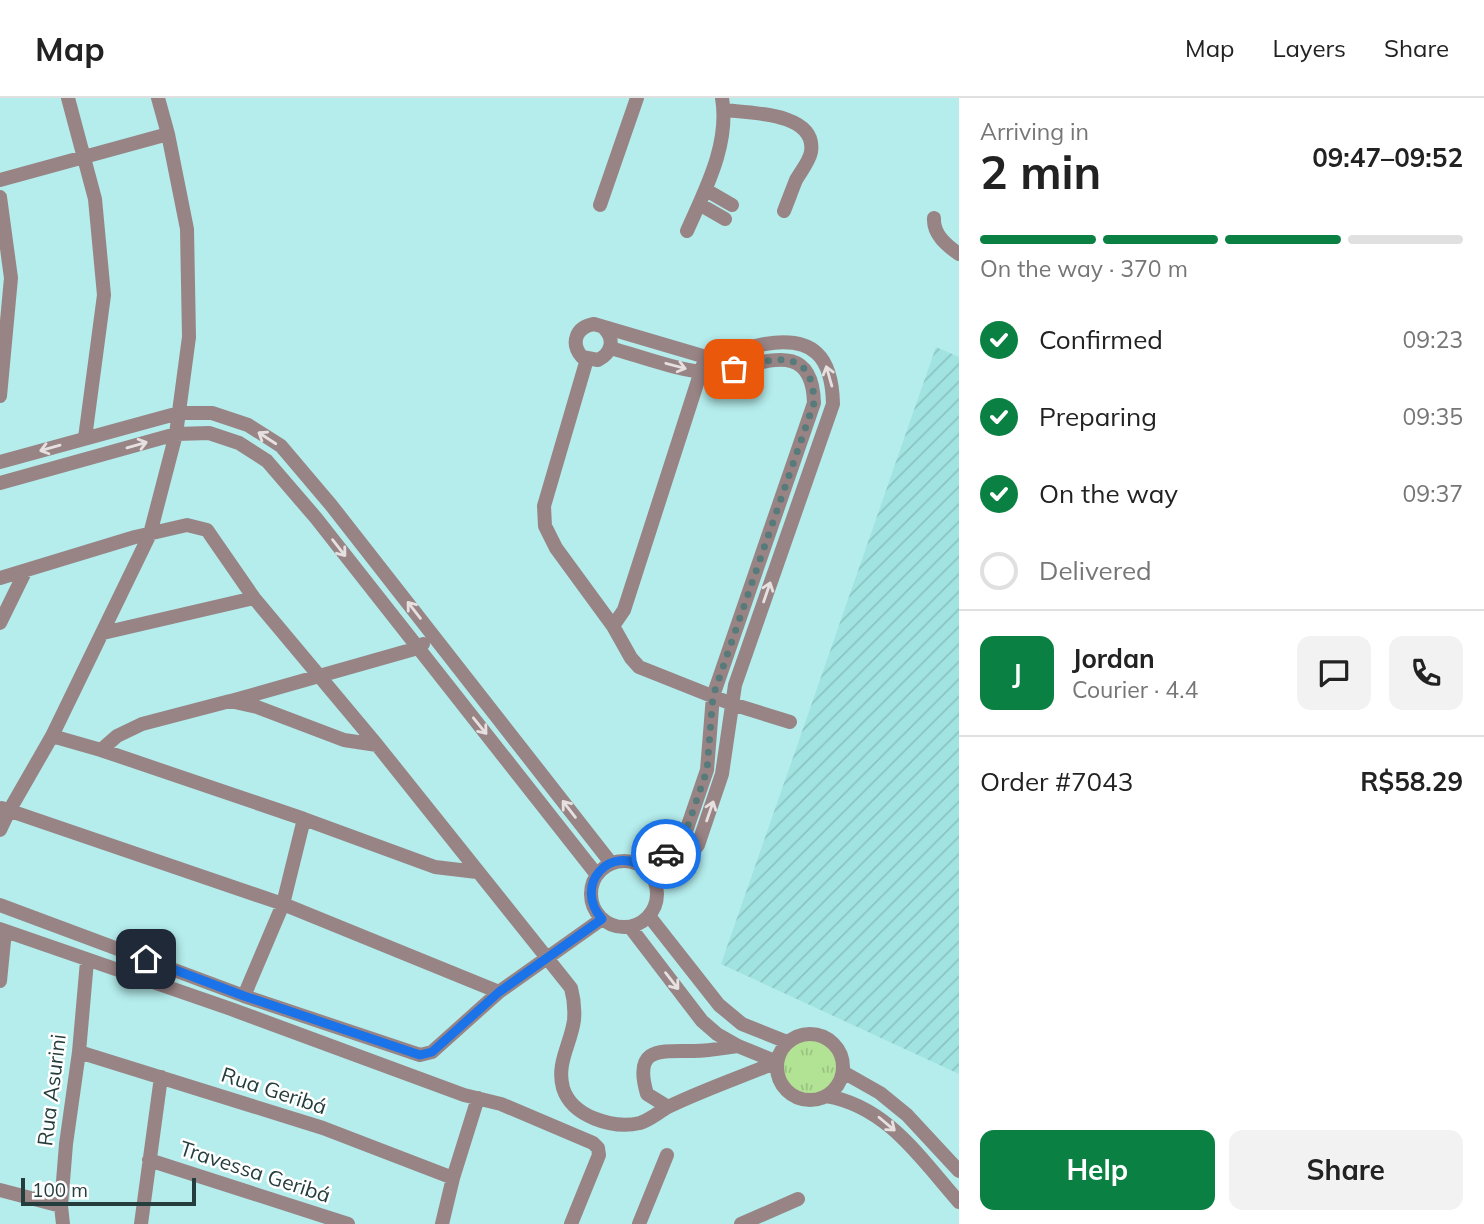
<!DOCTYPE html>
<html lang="en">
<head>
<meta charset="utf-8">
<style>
  body { margin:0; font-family:Mulish,sans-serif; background:#f2f2f2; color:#222; height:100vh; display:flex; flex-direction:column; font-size:26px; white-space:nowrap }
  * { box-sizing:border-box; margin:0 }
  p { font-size:23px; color:#767676 }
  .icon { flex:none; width:38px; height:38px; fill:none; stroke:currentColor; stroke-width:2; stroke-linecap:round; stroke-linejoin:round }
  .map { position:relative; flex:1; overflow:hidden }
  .panel { display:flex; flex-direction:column; background:#fff; width:525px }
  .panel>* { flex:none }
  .scale { position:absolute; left:21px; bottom:18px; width:175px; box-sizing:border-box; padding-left:7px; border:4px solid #253d3c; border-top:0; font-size:19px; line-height:24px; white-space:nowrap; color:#253d3c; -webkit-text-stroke:5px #fff; paint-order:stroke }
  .pin { position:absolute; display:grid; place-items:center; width:60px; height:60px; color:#fff; margin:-30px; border-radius:14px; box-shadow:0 4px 10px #0006 }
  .courier { position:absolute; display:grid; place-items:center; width:70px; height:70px; margin:-35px; border:5px solid #1a73e8; border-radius:50%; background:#fff; color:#222; box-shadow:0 2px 9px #0007 }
  .headline em { font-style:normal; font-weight:700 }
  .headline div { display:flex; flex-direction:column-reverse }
  .headline { display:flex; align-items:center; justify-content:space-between; height:119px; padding:0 21px }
  h1 { font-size:46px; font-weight:700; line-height:52px }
  .bar { display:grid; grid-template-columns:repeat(4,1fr); gap:10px 7px; align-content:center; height:84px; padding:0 21px }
  .bar i { height:9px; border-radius:5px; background:#e0e0e0 }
  .bar .current { background:#0b8043 }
  .bar p { grid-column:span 4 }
  .line { display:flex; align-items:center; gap:18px; padding:0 21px; border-top:2px solid #e0e0e0 }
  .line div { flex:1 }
  .round { display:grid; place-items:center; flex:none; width:74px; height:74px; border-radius:14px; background:#f2f2f2 }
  ol { padding:0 21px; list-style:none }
  li { display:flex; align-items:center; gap:21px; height:77px }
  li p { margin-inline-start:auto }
  li .icon { padding:7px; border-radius:50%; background:#0b8043; color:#fff; stroke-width:4 }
  li:last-child { color:#767676 }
  li i { width:38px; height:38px; border:4px solid #e0e0e0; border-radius:50% }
  .button { display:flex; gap:14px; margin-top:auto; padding:14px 21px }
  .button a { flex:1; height:80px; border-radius:14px; background:#0b8043; color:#fff; font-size:28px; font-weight:700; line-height:80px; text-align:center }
  .button a+a { background:#f2f2f2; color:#222 }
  header { display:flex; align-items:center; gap:42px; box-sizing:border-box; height:98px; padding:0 35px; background:#fff; border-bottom:2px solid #e0e0e0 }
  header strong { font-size:33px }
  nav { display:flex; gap:38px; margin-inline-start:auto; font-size:24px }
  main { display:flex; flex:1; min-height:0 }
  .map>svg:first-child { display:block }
  .industrial { fill:url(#industrial-furrows) }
  .grass { fill:url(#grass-tufts) }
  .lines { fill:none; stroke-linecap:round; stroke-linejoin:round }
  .street { stroke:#998485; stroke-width:14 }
  .oneway { stroke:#e6e0e0 }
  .done { stroke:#577b7a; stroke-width:7; stroke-dasharray:0 12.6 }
  .route { stroke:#1a73e8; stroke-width:9 }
  .labels { text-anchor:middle; stroke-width:5; stroke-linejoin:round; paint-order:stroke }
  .street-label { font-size:21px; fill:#253d3c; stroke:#fff }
</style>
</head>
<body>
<header>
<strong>Map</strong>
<nav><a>Map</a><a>Layers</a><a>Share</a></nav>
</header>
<main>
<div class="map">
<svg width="959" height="1126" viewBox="0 0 959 1126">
  <defs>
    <pattern id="industrial-furrows" width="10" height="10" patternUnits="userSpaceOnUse" patternTransform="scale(1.75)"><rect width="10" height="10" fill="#a0e3e1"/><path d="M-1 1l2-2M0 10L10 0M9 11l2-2" fill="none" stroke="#8ac4c2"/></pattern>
    <pattern id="grass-tufts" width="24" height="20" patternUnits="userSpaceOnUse" patternTransform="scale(1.75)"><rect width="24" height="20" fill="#b2e293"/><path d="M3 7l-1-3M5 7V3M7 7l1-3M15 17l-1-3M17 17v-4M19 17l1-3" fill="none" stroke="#99c380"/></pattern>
  </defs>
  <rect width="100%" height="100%" fill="#b4edec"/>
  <path class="industrial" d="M936 249 959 259V976L721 866Z"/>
  <path class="grass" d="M782 969a28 28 0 1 1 56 0a28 28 0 1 1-56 0Z"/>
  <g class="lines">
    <path class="street" d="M68 0 95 101 104 197 85 340
      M724 12C749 15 817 14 811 54 809 64 801 73 796 82 792 92 788 103 784 113
      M0 82 168 36
      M706 92 732 107
      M0 99 11 180 0 298
      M699 106 725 121
      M600 107 637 0
      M934 120C933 136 946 147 959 156
      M687 133C705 92 730 46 722 0
      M604 230C615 241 612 255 598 262L582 259C570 245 576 229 594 226L706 259C727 259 745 249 765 246 814 238 832 259 833 306L735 587 722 676 698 747 690 758 655 783
      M610 250C637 257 679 273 705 274 747 276 812 230 814 305L713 598 707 672 684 739 679 746 646 771
      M587 261 544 408 545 428 556 450 613 528 631 560 639 569 732 606 790 624
      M0 364 179 315H212L248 327 281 348 331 407 611 765
      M0 385 176 336 209 335 239 345 267 363 316 420 597 777
      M0 480 135 439 187 427 207 432 254 500 377 647
      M0 525 26 472
      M613 528 624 512 703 267
      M103 535 254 500
      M231 603 418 550 423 546
      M52 638 101 652 304 721 435 769 477 774
      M101 652 117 638 142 626 230 603 257 609 344 642 377 647 571 890C574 901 575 911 574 922 571 946 556 965 563 990 572 1019 613 1031 640 1025 650 1022 659 1014 668 1009 703 992 741 979 777 964
      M2 710 283 806 499 894
      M0 732 9 713 52 638 150 436 176 336 189 239 187 131 168 36 158 0
      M591 796a33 33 0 1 1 66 0a33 33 0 1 1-66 0Z
      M0 807 244 898 420 957 432 954 499 894 602 821
      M649 818 719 907 742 926 787 944
      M630 829 702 923 717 936 738 948 777 964
      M0 831 231 911 464 997 501 1006 593 1045 598 1050 599 1057 571 1126
      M0 883 5 833
      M244 898 283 806 304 721
      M777 969a33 33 0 1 1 66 0a33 33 0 1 1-66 0Z
      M79 954 323 1030 453 1080
      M843 974 880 995 907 1017 959 1073
      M826 998C887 1008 921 1061 959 1104
      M668 1009 647 996C633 949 659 953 694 953 709 953 724 950 738 948
      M149 1062 348 1126
      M0 1092 61 1108
      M63 1126 61 1108 66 1046 79 954 87 863
      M141 1126 161 979
      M442 1126 453 1080 478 1000
      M639 1126 667 1057
      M741 1126 798 1101"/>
  </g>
  <defs><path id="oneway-shaft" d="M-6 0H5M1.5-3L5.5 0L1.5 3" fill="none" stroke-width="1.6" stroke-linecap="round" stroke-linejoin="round" transform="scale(1.75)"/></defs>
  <g class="oneway">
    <use href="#oneway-shaft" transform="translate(676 268) rotate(15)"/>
    <use href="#oneway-shaft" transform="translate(829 278) rotate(-106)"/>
    <use href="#oneway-shaft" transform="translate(267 340) rotate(-147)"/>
    <use href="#oneway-shaft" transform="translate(137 347) rotate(-16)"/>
    <use href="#oneway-shaft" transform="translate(50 350) rotate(164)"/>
    <use href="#oneway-shaft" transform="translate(339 450) rotate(52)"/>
    <use href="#oneway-shaft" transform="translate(767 494) rotate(-71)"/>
    <use href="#oneway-shaft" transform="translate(414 512) rotate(-128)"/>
    <use href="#oneway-shaft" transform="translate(480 628) rotate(51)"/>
    <use href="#oneway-shaft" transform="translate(569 711) rotate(-128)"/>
    <use href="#oneway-shaft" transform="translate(710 713) rotate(-71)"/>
    <use href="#oneway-shaft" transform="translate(672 883) rotate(52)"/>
    <use href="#oneway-shaft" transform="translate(887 1026) rotate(40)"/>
  </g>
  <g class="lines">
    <path class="done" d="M666 756 684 739 707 672 713 598 814 305C813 248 774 260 734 271"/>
    <path class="route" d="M146 861 244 898 420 957 432 954 499 894 602 821C572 787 611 744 646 771L666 756"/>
  </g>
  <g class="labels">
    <g class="street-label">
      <text transform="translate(52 992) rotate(-83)" y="7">Rua Asurini</text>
      <text transform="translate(274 993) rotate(18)" y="7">Rua Geribá</text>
      <text transform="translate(255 1074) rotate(18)" y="7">Travessa Geribá</text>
    </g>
  </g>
</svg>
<div class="scale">100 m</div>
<div class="pin" style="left:734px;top:271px;background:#ea580c"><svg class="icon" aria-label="bag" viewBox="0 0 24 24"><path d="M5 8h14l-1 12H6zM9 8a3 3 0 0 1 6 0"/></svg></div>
<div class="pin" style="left:146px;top:861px;background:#1f2937"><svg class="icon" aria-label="home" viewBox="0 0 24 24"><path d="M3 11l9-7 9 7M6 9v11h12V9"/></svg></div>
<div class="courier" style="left:666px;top:756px"><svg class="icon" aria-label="car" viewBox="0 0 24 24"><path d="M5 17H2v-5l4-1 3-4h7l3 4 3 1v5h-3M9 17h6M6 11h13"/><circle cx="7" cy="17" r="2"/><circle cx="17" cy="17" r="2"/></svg></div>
</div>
<section class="panel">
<div class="headline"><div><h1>2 min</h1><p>Arriving in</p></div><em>09:47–09:52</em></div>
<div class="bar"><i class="current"></i><i class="current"></i><i class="current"></i><i></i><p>On the way · 370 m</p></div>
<ol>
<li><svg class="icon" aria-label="check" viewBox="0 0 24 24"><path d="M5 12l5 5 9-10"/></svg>Confirmed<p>09:23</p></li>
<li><svg class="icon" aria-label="check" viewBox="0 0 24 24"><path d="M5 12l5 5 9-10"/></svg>Preparing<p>09:35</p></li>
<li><svg class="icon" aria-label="check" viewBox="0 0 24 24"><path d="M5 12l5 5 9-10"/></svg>On the way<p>09:37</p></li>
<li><i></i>Delivered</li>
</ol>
<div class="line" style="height:126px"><b class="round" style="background:#0b8043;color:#fff">J</b><div><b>Jordan</b><p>Courier · 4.4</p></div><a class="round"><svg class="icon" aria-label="chat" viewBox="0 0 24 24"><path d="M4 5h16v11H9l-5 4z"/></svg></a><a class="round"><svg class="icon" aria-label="phone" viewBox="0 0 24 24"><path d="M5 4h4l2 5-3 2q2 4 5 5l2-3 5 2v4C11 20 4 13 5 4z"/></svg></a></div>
<div class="line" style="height:91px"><div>Order #7043</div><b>R$58.29</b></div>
<div class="button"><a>Help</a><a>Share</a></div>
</section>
</main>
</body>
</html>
